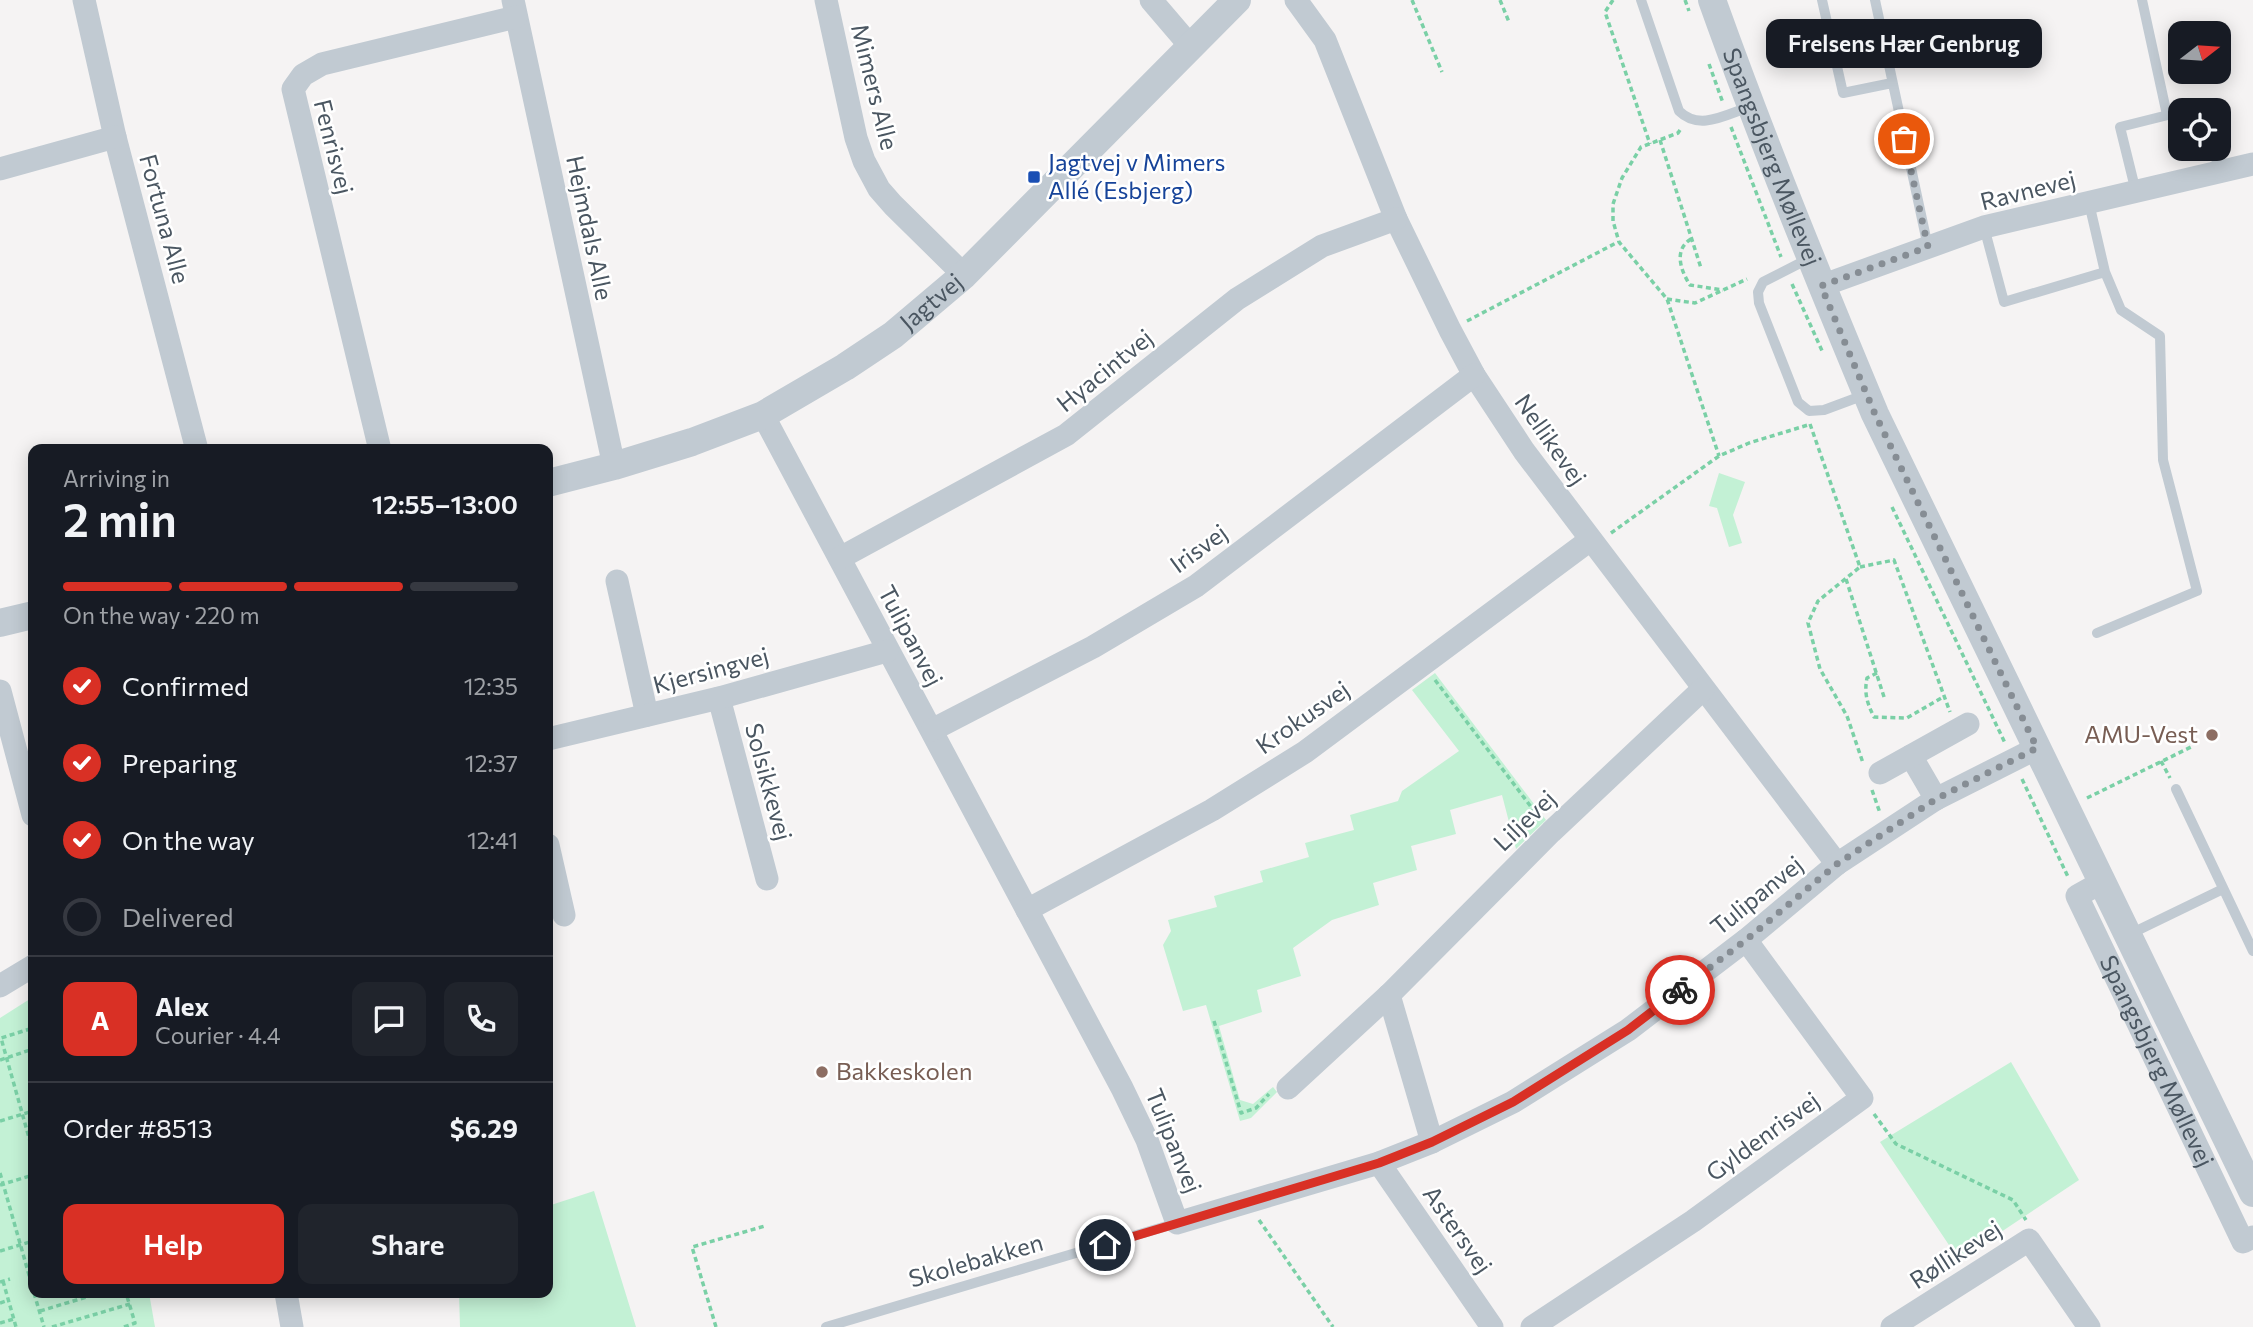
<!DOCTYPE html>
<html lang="en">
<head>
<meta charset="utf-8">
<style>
  body { margin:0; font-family:Commissioner,sans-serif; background:#20242c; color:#f1f3f6; height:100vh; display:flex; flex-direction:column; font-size:26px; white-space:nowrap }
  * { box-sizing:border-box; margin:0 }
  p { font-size:23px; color:#9ea1a6 }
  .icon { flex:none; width:38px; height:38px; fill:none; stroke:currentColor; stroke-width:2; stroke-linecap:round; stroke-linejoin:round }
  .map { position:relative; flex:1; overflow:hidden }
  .drawer { position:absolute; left:28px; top:444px; width:525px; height:854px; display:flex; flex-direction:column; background:#171b24; border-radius:14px; box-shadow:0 4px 18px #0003 }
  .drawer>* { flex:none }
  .needle { width:46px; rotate:73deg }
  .controls { position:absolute; left:2168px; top:21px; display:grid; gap:14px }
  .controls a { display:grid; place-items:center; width:63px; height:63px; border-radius:14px; background:#171b24; box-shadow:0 4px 18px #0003; font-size:35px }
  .pin { position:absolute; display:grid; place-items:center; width:60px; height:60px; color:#fff; margin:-30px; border:4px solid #fff; border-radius:50%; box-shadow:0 2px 7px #0007 }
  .courier { position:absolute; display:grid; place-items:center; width:70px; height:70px; margin:-35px; border:5px solid #d93025; border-radius:50%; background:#fff; color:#222; box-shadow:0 2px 9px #0007 }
  .bubble { position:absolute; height:49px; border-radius:14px; background:#171b24; box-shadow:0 4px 18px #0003; font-size:23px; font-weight:600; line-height:49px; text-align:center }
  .headline em { font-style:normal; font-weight:600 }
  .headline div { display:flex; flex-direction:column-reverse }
  .headline { display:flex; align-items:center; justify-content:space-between; height:119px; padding:0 35px }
  h1 { font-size:46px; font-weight:600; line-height:52px }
  .bar { display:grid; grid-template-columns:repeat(4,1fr); gap:10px 7px; align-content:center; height:84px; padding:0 35px }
  .bar i { height:9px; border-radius:5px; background:#363941 }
  .bar .current { background:#d93025 }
  .bar p { grid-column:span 4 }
  .line { display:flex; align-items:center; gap:18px; padding:0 35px; border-top:2px solid #363941 }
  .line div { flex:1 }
  .round { display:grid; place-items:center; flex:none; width:74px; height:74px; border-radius:14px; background:#20242c }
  ol { padding:0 35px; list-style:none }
  li { display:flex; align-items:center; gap:21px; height:77px }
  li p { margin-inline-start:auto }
  li .icon { padding:7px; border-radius:50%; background:#d93025; color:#fff; stroke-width:4 }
  li:last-child { color:#9ea1a6 }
  li i { width:38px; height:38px; border:4px solid #363941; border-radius:50% }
  .cta { display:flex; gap:14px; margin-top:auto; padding:14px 35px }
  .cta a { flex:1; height:80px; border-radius:14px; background:#d93025; color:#fff; font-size:28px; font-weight:600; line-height:80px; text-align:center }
  .cta a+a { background:#20242c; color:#f1f3f6 }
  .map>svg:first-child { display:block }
  .green { fill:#c3f1d5 }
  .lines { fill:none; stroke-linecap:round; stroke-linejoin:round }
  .path { stroke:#7ad0a6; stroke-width:3.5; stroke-dasharray:5 3.5; stroke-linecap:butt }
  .service { stroke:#c1cad2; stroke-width:10 }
  .minor { stroke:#c1cad2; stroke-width:23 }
  .tertiary { stroke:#c1cad2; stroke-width:28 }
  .done { stroke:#868d94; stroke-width:7; stroke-dasharray:0 12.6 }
  .route { stroke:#d93025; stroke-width:9 }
  .transit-dot { fill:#1a4fb4; stroke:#fff; stroke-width:2.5 }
  .education-dot { fill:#8d6e63; stroke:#fff; stroke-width:2.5 }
  .labels { text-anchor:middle; stroke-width:5; stroke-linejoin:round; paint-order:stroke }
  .street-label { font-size:24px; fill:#4a5661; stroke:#fff }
  .transit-label { font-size:24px; fill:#164399; stroke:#fff; text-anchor:start }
  .education-label { font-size:24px; fill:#785e54; stroke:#fff; text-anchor:end }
</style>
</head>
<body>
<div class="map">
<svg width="2253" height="1327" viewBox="0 0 2253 1327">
  <rect width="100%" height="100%" fill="#f5f3f3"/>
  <path class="green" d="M1719 473 1745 482 1733 515 1742 543 1729 547 1717 508 1709 506Z
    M1435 673 1546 820 1516 849 1502 795 1450 810 1456 834 1411 846 1417 870 1373 883 1379 905 1332 920 1293 948 1301 976 1257 990 1262 1012 1219 1026 1240 1100 1253 1104 1273 1087 1277 1092 1251 1118 1240 1121 1206 1005 1183 1011 1163 945 1171 931 1168 920 1217 907 1214 896 1263 882 1260 871 1309 857 1305 843 1354 830 1350 815 1398 801 1402 791 1459 751 1412 690Z
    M33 997V1293H149L155 1327H0V1018Z
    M2011 1062 2079 1180 1959 1260 1880 1142Z
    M594 1191 636 1327H460L459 1293H548V1206Z"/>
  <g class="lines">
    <path class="path" d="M1412 0 1442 72
      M1500 0 1509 22
      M1613 0 1605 12 1650 144
      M1685 0 1689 11
      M1709 64 1723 103
      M1731 127 1781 257
      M1680 130 1678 133 1641 147 1622 178 1613 204V221L1619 242 1667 299 1719 456
      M1660 140 1701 268
      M1691 239C1673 250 1681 271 1690 285L1723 290
      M1792 284 1823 353
      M1667 299 1695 303 1747 279
      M1467 321 1618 242
      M1810 424 1860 567 1818 601 1808 623 1820 669 1847 716 1863 763
      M1892 507 2005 743
      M1611 533 1719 456 1749 443 1808 425
      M1860 567 1894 560 1950 712
      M1846 579 1885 700
      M1877 673 1867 678C1864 693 1867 703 1874 717L1907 718 1943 697
      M1435 680 1538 816
      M2161 761 2170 778
      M2022 779 2069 879
      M1872 790 1880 813
      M2087 798 2193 746
      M1214 1021 1241 1113 1256 1108 1269 1094
      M0 1060 33 1049
      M1874 1114 1896 1144 2013 1200 2026 1220
      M0 1121 33 1111
      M33 1152 1 1038 33 1028
      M0 1173 33 1289
      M0 1185 33 1175
      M1259 1220 1333 1327
      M0 1251 33 1241
      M3 1281 16 1327
      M0 1282 10 1279
      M34 1293 44 1327
      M0 1303 9 1300
      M40 1311 100 1293
      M0 1323 14 1319
      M52 1327 130 1304
      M124 1327 135 1323 126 1293
      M716 1327 692 1247 765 1226"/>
    <path class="service" d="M1641 0 1679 111C1699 131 1725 115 1749 107
      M1822 0 1843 93 1892 83
      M1875 0 1928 247
      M2142 0 2167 115
      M2189 110 2204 107 2205 110
      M2214 149 2219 172
      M2136 192 2120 127 2180 112
      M1984 227 2004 302 2105 272 2089 203
      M1810 258 1763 282 1758 292 1759 303 1798 402 1809 411 1824 410 1867 394
      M2097 633 2197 591 2163 460 2160 336 2121 310 2105 272
      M2176 789 2253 951
      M2128 935 2223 889
      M826 1327 1177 1223"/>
    <g class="minor">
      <path d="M84 0 115 137 197 450"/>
      <path d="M513 0 614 466"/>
      <path d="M826 0 856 138 864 161 879 189 893 205 964 275"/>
      <path d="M1151 0 1192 48"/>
      <path d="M1296 0 1325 40 1396 219 1450 330 1474 375 1524 451 1837 864"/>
      <path d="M0 169 115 137"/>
      <path d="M1821 286 1984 227 2253 164"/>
      <path d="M763 415 1122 1088 1147 1140 1177 1223 1379 1163 1432 1142 1513 1102 1628 1030 1746 940 1837 864 1936 799 2037 748"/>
      <path d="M380 450 293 89 303 75 322 64 516 17"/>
      <path d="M840 558 1066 435 1237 299 1322 246 1396 219"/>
      <path d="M617 581 647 715"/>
      <path d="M0 691 33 815"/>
      <path d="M719 698 767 879"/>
      <path d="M932 730 1093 647 1196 586 1474 375"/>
      <path d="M548 739 719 698 887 651"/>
      <path d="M1911 756 1936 799"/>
      <path d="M1880 773 1968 724"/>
      <path d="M548 845 564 915"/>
      <path id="s1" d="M2102 882 2077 896 2243 1242 2253 1237"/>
      <path d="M1027 910 1212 810 1305 752 1590 540"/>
      <path d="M0 986 33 966"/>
      <path d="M1389 995 1432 1142"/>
      <path d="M1288 1088 1389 995 1551 832 1703 689"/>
      <path d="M1379 1163 1492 1327"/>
      <path d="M286 1293 292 1327"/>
      <path d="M1532 1327 1693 1221 1862 1098 1746 940"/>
      <path d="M1892 1327 2029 1240 2089 1327"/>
    </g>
    <g class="tertiary">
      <path id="s2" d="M1712 0C1762 140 1818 277 1875 414L2253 1193"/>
      <path id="s3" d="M548 483 614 466 692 442 763 415 845 367 893 335 964 275 1237 0"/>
      <path d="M0 623 33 615"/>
    </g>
  </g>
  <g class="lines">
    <path class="done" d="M1680 990 1746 940 1837 864 1936 799 2037 748 1875 414 1821 286 1928 247 1904 139"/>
    <path class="route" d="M1105 1245 1379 1163 1432 1142 1513 1102 1628 1030 1680 990"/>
  </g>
  <rect class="transit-dot" x="1027" y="170" width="14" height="14" rx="3.5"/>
  <g class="education-dot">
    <circle cx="2212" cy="735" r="7"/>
    <circle cx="822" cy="1072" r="7"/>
  </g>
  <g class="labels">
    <g class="street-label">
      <text transform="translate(874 87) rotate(76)" y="8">Mimers Alle</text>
      <text transform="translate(333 147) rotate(76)" y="8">Fenrisvej</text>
      <text dy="8" stroke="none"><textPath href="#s2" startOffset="168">Spangsbjerg Møllevej</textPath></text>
      <text transform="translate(2028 191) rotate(-14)" y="8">Ravnevej</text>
      <text transform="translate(164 219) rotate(75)" y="8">Fortuna Alle</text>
      <text transform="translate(589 228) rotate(78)" y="8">Hejmdals Alle</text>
      <text dy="8" stroke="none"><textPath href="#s3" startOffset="429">Jagtvej</textPath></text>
      <text transform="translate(1105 371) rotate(-39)" y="8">Hyacintvej</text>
      <text transform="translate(1550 440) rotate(55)" y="8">Nellikevej</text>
      <text transform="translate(1199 549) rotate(-36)" y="8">Irisvej</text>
      <text transform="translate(910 636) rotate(62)" y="8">Tulipanvej</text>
      <text transform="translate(711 671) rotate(-15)" y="8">Kjersingvej</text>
      <text transform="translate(1303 718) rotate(-35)" y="8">Krokusvej</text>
      <text transform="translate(768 782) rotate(75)" y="8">Solsikkevej</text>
      <text transform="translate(1525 821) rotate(-44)" y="8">Liljevej</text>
      <text transform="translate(1757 896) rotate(-39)" y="8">Tulipanvej</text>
      <text dy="8" stroke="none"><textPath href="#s1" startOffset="212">Spangsbjerg Møllevej</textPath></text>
      <text transform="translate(1763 1137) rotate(-36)" y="8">Gyldenrisvej</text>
      <text transform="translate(1173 1141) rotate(68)" y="8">Tulipanvej</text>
      <text transform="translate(1457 1230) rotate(55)" y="8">Astersvej</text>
      <text transform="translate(1956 1255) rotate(-33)" y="8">Røllikevej</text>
      <text transform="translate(976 1261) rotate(-16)" y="8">Skolebakken</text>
    </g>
    <g class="transit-label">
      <text x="1048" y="171">Jagtvej v Mimers<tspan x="1048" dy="28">Allé (Esbjerg)</tspan></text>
    </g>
    <g class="education-label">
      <text x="2198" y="743">AMU-Vest</text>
      <text x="836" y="1080" text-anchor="start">Bakkeskolen</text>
    </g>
  </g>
</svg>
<div class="controls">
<a><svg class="needle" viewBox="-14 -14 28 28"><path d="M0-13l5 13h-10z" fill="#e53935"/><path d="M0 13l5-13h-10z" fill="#9ea1a6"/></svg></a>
<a><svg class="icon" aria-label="locate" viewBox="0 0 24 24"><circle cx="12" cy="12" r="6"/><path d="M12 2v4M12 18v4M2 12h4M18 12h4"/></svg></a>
</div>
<div class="pin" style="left:1904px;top:139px;background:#ea580c"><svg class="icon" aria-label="bag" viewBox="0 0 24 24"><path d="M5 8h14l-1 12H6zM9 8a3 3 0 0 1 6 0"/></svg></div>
<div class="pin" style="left:1105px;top:1245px;background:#1f2937"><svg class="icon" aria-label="home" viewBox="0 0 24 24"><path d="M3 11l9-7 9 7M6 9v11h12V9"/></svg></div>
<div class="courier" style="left:1680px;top:990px"><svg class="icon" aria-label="bike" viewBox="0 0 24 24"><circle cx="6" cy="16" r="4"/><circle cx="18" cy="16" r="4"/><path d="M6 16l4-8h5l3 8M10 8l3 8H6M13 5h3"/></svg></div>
<div class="bubble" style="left:1766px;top:19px;width:276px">Frelsens Hær Genbrug</div>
<section class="drawer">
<div class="headline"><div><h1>2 min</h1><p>Arriving in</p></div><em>12:55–13:00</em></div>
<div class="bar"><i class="current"></i><i class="current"></i><i class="current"></i><i></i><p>On the way · 220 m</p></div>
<ol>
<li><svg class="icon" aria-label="check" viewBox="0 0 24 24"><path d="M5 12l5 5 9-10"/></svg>Confirmed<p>12:35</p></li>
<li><svg class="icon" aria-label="check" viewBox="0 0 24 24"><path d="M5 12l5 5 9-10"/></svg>Preparing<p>12:37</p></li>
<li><svg class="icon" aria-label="check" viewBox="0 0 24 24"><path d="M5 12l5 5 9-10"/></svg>On the way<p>12:41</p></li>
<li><i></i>Delivered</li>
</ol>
<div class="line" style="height:126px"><b class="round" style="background:#d93025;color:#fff">A</b><div><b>Alex</b><p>Courier · 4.4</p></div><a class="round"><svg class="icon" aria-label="chat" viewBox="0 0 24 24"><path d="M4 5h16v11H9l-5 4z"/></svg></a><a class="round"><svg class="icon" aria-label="phone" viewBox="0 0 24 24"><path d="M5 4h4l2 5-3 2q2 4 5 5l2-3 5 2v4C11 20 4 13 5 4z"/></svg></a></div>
<div class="line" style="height:91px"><div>Order #8513</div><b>$6.29</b></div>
<div class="cta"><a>Help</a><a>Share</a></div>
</section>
</div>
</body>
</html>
